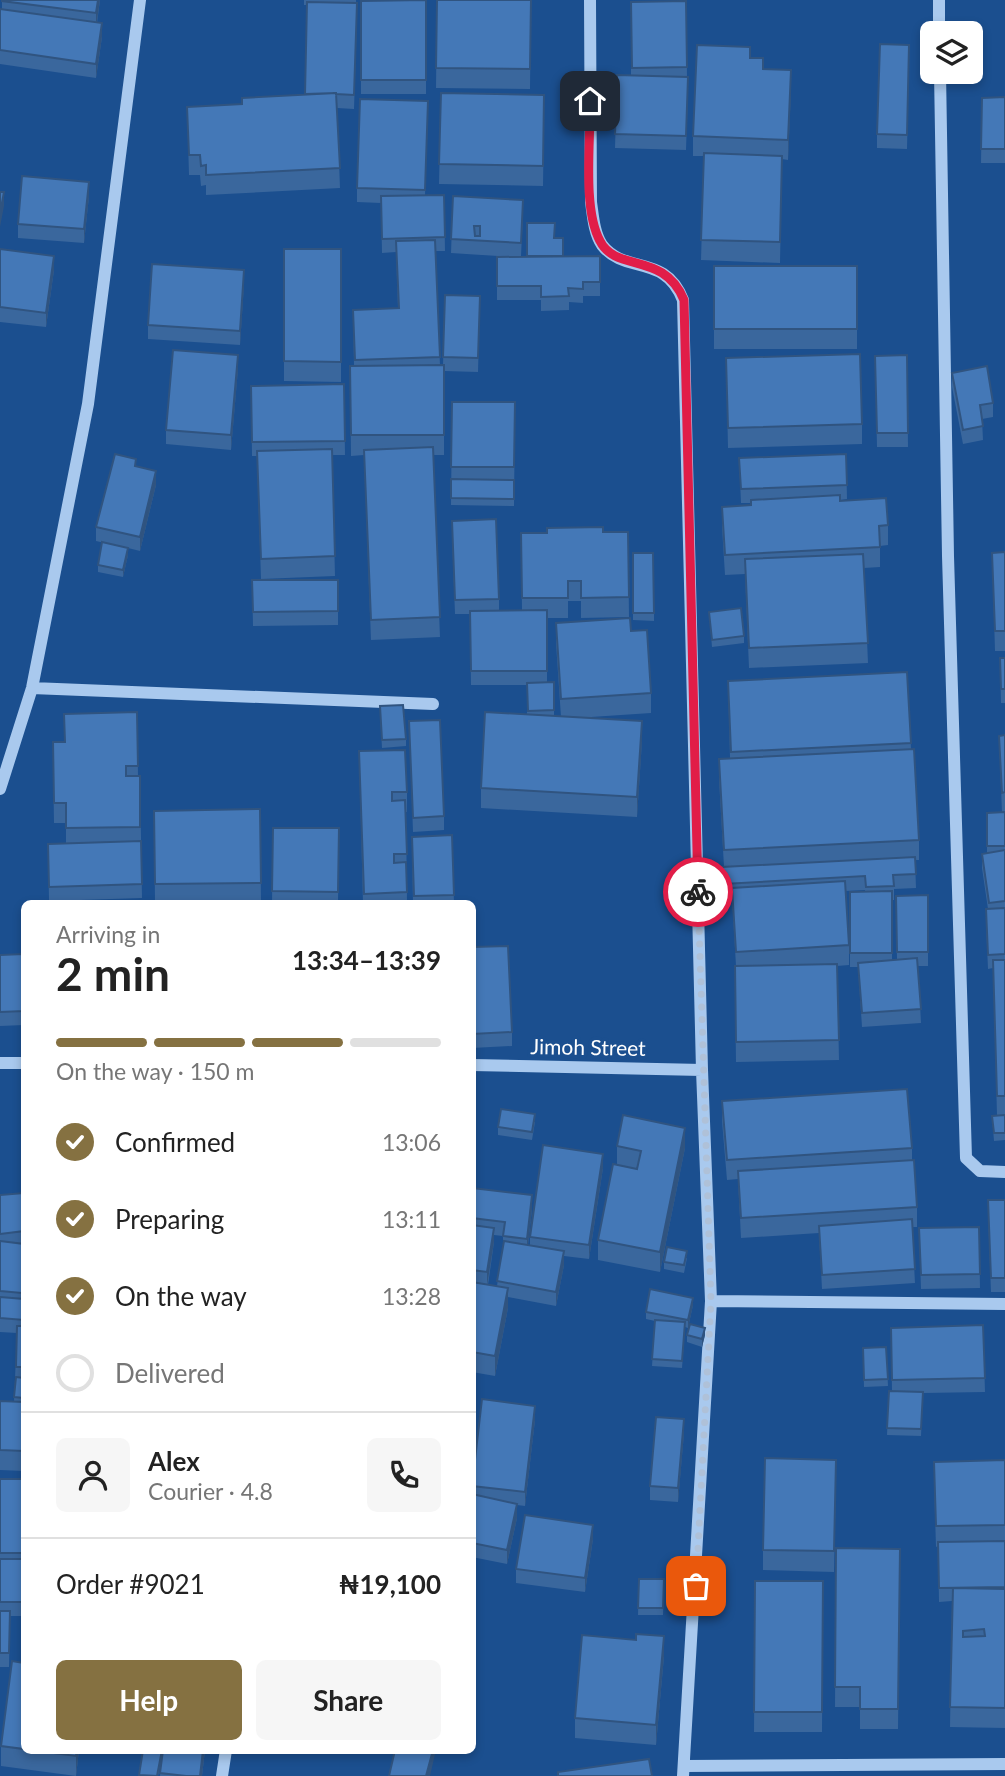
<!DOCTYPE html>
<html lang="en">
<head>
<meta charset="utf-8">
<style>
  body { margin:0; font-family:Lato,sans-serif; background:#f6f6f6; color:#222; height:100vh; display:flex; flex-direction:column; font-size:26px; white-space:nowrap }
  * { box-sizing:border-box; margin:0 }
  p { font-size:23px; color:#767676 }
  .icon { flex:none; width:38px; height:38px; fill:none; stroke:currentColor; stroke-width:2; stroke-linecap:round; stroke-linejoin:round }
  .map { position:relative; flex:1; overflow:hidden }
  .drawer { position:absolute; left:21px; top:900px; width:455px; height:854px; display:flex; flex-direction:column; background:#fff; border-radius:10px; box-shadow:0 4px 10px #0003 }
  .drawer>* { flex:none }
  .tools { position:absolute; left:920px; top:21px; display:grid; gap:14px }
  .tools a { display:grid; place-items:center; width:63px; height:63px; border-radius:10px; background:#fff; box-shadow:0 4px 10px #0003; font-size:35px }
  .pin { position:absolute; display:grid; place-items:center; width:60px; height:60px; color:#fff; margin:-30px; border-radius:14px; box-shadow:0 4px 10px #0006 }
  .courier { position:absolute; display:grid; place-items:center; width:70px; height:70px; margin:-35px; border:5px solid #e11d48; border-radius:50%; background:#fff; color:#222; box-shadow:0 2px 9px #0007 }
  .headline em { font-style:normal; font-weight:700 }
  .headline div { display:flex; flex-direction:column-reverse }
  .headline { display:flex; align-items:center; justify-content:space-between; height:119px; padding:0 35px }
  h1 { font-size:46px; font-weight:700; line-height:52px }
  .bar { display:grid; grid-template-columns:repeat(4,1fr); gap:10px 7px; align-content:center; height:84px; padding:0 35px }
  .bar i { height:9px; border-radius:5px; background:#e0e0e0 }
  .bar .selected { background:#857141 }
  .bar p { grid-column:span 4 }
  .line { display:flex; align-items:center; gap:18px; padding:0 35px; border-top:2px solid #e0e0e0 }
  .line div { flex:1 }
  .round { display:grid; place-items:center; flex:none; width:74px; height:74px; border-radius:10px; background:#f6f6f6 }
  ol { padding:0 35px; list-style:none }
  li { display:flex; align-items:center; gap:21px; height:77px }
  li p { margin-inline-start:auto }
  li .icon { padding:7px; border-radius:50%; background:#857141; color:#fff; stroke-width:4 }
  li:last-child { color:#767676 }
  li i { width:38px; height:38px; border:4px solid #e0e0e0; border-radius:50% }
  .action { display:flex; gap:14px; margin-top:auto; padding:14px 35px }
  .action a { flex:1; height:80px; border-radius:10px; background:#857141; color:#fff; font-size:28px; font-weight:700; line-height:80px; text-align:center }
  .action a+a { background:#f6f6f6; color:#222 }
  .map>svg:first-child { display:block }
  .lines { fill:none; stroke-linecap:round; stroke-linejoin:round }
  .minor { stroke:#a9c9ee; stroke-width:12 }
  .wall { fill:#3a679d; fill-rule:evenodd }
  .shaded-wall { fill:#305480 }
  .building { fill:#4478b7; stroke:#305480; stroke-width:2; fill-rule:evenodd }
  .done { stroke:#afc1d8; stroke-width:7; stroke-dasharray:0 12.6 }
  .route { stroke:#e11d48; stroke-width:9 }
  .labels { text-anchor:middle; stroke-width:7; stroke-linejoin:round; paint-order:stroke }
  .street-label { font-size:21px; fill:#fff; stroke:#1b4f8f }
</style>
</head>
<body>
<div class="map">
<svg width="1005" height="1776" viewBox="0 0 1005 1776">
  <rect width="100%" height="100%" fill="#1b4f8f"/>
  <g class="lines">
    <path class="minor" d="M590 0 591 202C593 216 594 233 602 245 625 275 665 253 683 300L702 1070 711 1301 683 1776
      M939 0V33
      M940 72 948 556 966 1158 980 1171 1005 1172
      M32 688 433 704
      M0 789 32 688 88 404 140 0
      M0 1063H24
      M472 1065 702 1070
      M711 1301 1005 1304
      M684 1766 1005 1764
      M222 1776 226 1750"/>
  </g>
  <path class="wall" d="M2 0H100L97 23 102 37 96 78 0 64V9H2Z
    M304 0H356L357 17 354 109 337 108 340 188 206 195V185L201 186 200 175H189L187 107 242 104 305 95 307 5H304Z
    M426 0V94H361V1Z
    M437 0H531L530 89 436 88Z
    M686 1 687 77 688 91 686 150 615 148 617 75H631V2Z
    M750 58 791 90 788 160 782 159 780 263 701 260 704 156H693V136Z
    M909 59 907 149 877 148V134Z
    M441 93 544 115 543 186 439 184Z
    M1005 97V163H981L982 98Z
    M428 115 425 195H444L445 251H435L440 365H443L445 295 480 296 478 372 444 371V455H433L440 637 371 640 364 455 351 456 350 366H354L353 310 398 308 396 252 382 253 381 203 357 202V188Z
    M89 196 84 243 18 238V224Z
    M453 196 523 214 521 256H527L554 238 563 256H600V296H583V303L569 302V310L541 311V300H497V257H512L451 253Z
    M0 249 54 270 46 327 0 322Z
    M284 249H341V382L284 381Z
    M714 266H857V349H714Z
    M244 284 240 345 148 339V325Z
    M907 355 908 447H877L875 356Z
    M726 358 862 424V444L728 448Z
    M238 369 231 450 166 444V430Z
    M952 373 993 403V417L982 419 983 440 963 444 952 387Z
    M344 384 345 455H332L335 576 261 579 257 456H252L251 386Z
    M452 402H515L514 506 451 505Z
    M846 454 847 499 840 500V501L888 525V545L880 546V567L864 568 868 663 749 668 745 574 725 575 722 527V507L751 505V503H741L739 458Z
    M136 466 156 485 140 551 128 548V555L123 577 98 572V565L109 544 96 541V527Z
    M628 532 629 617 581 618V601H568V618H547V683L554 682V716L561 717 556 643V623L631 631 651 693V713L576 718 642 741 637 817 481 808V788L527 715V685H471L470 614H455L452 535 499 599V610H522L521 533Z
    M1005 552V651H995L992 553Z
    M633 553 654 613V621L633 620Z
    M252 580H338V625L253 626Z
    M709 612 744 636V643L712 647Z
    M1000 658H1005V703H1001Z
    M907 672 911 749 919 840V860H915L916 888 894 889V900H892V960H897L896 896 928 895V966H918L921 1023 862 1027 858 967H850V892H865V890L846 891 849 945V965L837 966 839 1060 736 1062 735 986 736 966 732 897 723 898 722 867H724L719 779V759L730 758 728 681Z
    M137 712 138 776H140L142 898 49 901 48 844H66V823H54L53 762 64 742V714Z
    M380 713 406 739V746L382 748Z
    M409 721 444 816V830L413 832Z
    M1005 735V1140L994 1141 992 1116 997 1115 993 968 988 969 986 923V909H988L982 868V854L987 853V813H1002L999 736Z
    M359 751 407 792V812H406L407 903H363Z
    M260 809 261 903H155L154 811Z
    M273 828H339L338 903H272Z
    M452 835 454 903H413L412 851Z
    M472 947 512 1032V1046L472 1048Z
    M24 954V1025L0 1026V955Z
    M722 1101 912 1148V1160L917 1207V1227H912L915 1283 822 1289 819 1233 741 1238 738 1179 727 1180 722 1121Z
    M535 1122 532 1140 498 1135V1127Z
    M617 1146 685 1148 660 1272 598 1260V1240L617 1165Z
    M603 1168 589 1259 564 1256V1265L556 1306 508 1297V1308L495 1376 472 1372V1188L532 1209 528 1245H530V1237ZM494 1235 503 1236V1246L497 1286 488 1285 494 1242Z
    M24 1193V1287L23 1299H24V1471L0 1470V1401L14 1402 17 1333 0 1332V1195Z
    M1005 1200V1292H991L988 1214Z
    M979 1227 980 1288 921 1289 919 1228Z
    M687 1258 684 1273 664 1269V1262Z
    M693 1305 688 1328 685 1327 682 1368 652 1366 655 1321 646 1319V1312Z
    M983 1325 985 1392 923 1393 921 1436 887 1435 889 1391H892L891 1328Z
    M687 1335H705L702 1347 687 1342Z
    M886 1347 888 1386 864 1387 863 1348Z
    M535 1420 525 1506 517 1505V1518L507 1564 472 1557V1484Z
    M684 1433 678 1502 650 1500V1486Z
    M1005 1460V1728L950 1727 952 1601 939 1602 938 1546 936 1547 934 1482Z
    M0 1479 24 1484V1552H23V1559H24V1616H10L9 1667H0Z
    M836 1480 834 1572 763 1570V1550Z
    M593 1539 585 1592 516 1583V1569Z
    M836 1548 900 1549 898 1729H860V1707H835Z
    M639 1579H664L663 1615H638Z
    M755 1581H823L822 1732H754Z
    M636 1640 664 1656 656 1745 575 1738V1718Z
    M24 1663V1750H79L76 1776 1 1766V1746Z
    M143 1750 162 1754 163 1750H205L202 1776H160L162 1756 158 1776H139Z"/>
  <path class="shaded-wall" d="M98 0H100L96 27V13Z
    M102 23V37L96 78V64Z
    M791 70V90L788 160V140Z
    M89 182V196L84 243V229Z
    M4 192V206L0 227V213Z
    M54 256V270L46 327V313Z
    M244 270V284L240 345V331Z
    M238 355V369L231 450V435Z
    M156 471V485L140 551V537Z
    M128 548V555L123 577V570Z
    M642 721V741L637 817V797Z
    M685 1128V1148L660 1272V1252Z
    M603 1154V1168L589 1259V1245Z
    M532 1195V1209L527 1253V1239Z
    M494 1228V1242L487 1286V1272Z
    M564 1251V1265L556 1306V1292Z
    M24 1273V1287L22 1307V1293Z
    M508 1288V1308L495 1376V1356Z
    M693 1298V1305L688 1328V1320Z
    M705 1328V1335L702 1347V1339Z
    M535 1406V1420L525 1506V1492Z
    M684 1419V1433L678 1502V1488Z
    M517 1504V1518L507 1564V1550Z
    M593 1525V1539L585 1592V1578Z
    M664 1636V1656L656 1745V1725Z
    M77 1750H79L76 1776V1756Z
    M203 1750H205L202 1776H200Z
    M433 1750H436L430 1776H426Z"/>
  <path class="building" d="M2 0H98L96 13 2 1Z
    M426 0V80H361V1Z
    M437 0H531L530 69 436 68Z
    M686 1 687 67 632 68 631 2Z
    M307 2 357 3 354 95 336 94V93L305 94Z
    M0 9 102 23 96 64 0 50Z
    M880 44 909 45 907 135 877 134Z
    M697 45 750 47V58H763V69L791 70 788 140 693 136Z
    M617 75 688 77 686 136 615 134Z
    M336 93 340 168 206 175V165L201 166 200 155H189L187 107 242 104V98Z
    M441 93 544 95 543 166 439 164Z
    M1005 97V149H981L982 98Z
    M360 99 428 101 425 190 357 188Z
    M704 153 782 156 780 242 701 240Z
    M22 176 89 182 84 229 18 224Z
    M0 192H4L0 213Z
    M444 195 445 237 382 239 381 196Z
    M453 196 523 200 521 243 451 239ZM474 226H480V236H475Z
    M527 223H555L554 238H563V256H527Z
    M435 240 440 357 355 360 353 310 399 308 396 241Z
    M0 249 54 256 46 313 0 307Z
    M284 249H341V362L284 361Z
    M600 256V282H583V289L568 288 569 296 541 297V286H497V257Z
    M152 264 244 270 240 331 148 325Z
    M714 266H857V329H714Z
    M445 295 480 296 478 358 443 357Z
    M173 350 238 355 231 435 166 430Z
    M860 354 862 424 728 428 726 358Z
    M907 355 908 433H877L875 356Z
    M444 365V435H351L350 366Z
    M987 366 993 403 980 405 983 426 963 430 952 373Z
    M344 384 345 441 252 442 251 386Z
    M452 402H515L514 467H451Z
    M433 447 440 617 371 620 364 450Z
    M332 449 335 556 261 559 257 451Z
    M115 454 136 459 135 466 156 471 140 537 96 527Z
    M846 454 847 485 741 489 739 458Z
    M451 479 514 480V499L451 498Z
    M840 495V501L886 498 888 525 879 526 880 547 725 555 722 507 751 505V500Z
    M496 519 499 599 455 600 452 521Z
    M603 527V532H628L629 597 581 598V581H568V598H522L521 533H547V528Z
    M102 542 128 548 123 570 98 565Z
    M1005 552V631H995L992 553Z
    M633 553H653L654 613H633Z
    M863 554 868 643 749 648 745 559Z
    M252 580H338V611L253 612Z
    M741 608 744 636 712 640 709 612Z
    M547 610V671H471L470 611Z
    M630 618 631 631 647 630 651 693 561 699 556 623Z
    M1000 658H1005V689H1001Z
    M907 672 911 743 731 752 728 681Z
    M554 682V710L528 711 527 683Z
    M403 705 406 739 382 740 380 706Z
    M137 712 138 766H126V776H140V827L66 828V803H54L53 742H65L64 714Z
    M485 712 642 721 637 797 481 788Z
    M440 720 444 816 413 818 409 721Z
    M1005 735V792L1002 793 999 736Z
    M914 749 919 840 724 850 719 759Z
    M405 750 407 792H392V801L405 800 407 854H394V863L406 862 407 892 364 894 359 751Z
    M260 809 261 883 155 884 154 811Z
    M1005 812V846H987V813Z
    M273 828H339L338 892 272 891Z
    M452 835 454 895 414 896 412 837Z
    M141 841 142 884 49 887 48 844Z
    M1005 850V901L989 903 982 854Z
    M915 857 916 874 893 875 894 886 866 887 865 876 723 884 722 867Z
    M845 881 849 945 736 952 732 888Z
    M892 891V953H850V892Z
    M928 895V952H897L896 896Z
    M1005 908V954L988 955 986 909Z
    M508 946 512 1032 472 1034V947Z
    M24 954V1011L0 1012V955Z
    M917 958 921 1009 862 1013 858 963Z
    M993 960H1005V1096H997Z
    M837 964 839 1040 736 1042 735 966Z
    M907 1089 912 1148 727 1160 722 1101Z
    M501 1109 535 1114 532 1132 498 1127Z
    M623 1115 685 1128 660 1252 598 1240 613 1164 637 1169 641 1151 617 1146Z
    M1005 1115V1133H994L992 1116Z
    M543 1145 603 1154 589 1245 530 1237Z
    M914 1160 917 1207 741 1218 738 1171Z
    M472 1188 532 1195 527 1239 503 1236 505 1222 472 1218Z
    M24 1193V1231L0 1234V1195Z
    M988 1200H1005V1278H991Z
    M912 1219 915 1269 822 1275 819 1226Z
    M472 1225 494 1228 487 1272 472 1270Z
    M979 1227 980 1274 921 1275 919 1228Z
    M0 1241 24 1244V1273L22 1293 0 1291Z
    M504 1241 564 1251 556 1292 497 1281Z
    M667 1247 687 1251 684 1265 664 1262Z
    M472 1282 508 1288 495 1356 472 1352Z
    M650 1289 693 1298 688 1320 646 1312Z
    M0 1297 24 1299V1320L0 1318Z
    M655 1320 685 1322 682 1361 652 1359Z
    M690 1324 705 1328 702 1339 687 1335Z
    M983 1325 985 1378 892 1380 891 1328Z
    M17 1326H24V1367H16Z
    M886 1347 888 1379 864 1380 863 1348Z
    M16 1377 24 1378V1398L14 1397Z
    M889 1391 923 1392 921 1429 887 1428Z
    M482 1399 535 1406 525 1492 472 1486Z
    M0 1401 24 1402V1451L0 1450Z
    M656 1417 684 1419 678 1488 650 1486Z
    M765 1458 836 1460 834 1551 763 1550Z
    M1005 1460V1525L936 1526 934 1462Z
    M0 1479H23V1484H24V1538H23L22 1553H0Z
    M472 1494 517 1504 507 1550 472 1543Z
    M525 1515 593 1525 585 1578 516 1569Z
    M1005 1541V1587L939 1588 938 1542Z
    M836 1548 900 1549 898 1709H860V1687H835Z
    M0 1559H24V1602H0Z
    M639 1579H664L663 1608H638Z
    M755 1581H823L822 1712H754Z
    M953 1588 1005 1589V1708L950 1707ZM984 1629 985 1636 963 1637V1631Z
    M0 1611H10L9 1653H0Z
    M636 1634 664 1636 656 1725 575 1718 582 1635 636 1640Z
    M12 1661 24 1663V1749L1 1746Z
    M30 1750H77L76 1756Z
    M143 1750H162L157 1776 139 1775Z
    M163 1750H203L200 1776H186L160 1773Z
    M395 1750H433L426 1776H389Z
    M649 1759 652 1776H558V1772Z"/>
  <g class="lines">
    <path class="done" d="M696 1586 711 1301 698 892"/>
    <path class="route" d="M590 101C591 139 582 208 600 241 616 273 664 251 684 300L698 892"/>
  </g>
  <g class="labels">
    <g class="street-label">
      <text transform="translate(588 1048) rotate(1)" y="7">Jimoh Street</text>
    </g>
  </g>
</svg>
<div class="tools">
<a><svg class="icon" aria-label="layers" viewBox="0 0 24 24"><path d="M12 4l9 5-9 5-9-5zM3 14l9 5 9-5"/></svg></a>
</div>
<div class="pin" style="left:696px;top:1586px;background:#ea580c"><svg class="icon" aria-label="bag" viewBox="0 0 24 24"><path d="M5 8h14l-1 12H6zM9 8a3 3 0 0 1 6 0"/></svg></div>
<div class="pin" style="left:590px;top:101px;background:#1f2937"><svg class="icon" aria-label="home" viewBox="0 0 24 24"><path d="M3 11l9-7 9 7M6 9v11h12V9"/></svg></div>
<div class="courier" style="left:698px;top:892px"><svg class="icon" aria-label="bike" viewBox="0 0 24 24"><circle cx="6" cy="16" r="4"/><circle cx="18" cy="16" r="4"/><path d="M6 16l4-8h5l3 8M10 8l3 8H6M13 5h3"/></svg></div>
<section class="drawer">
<div class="headline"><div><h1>2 min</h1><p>Arriving in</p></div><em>13:34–13:39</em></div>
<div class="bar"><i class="selected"></i><i class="selected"></i><i class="selected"></i><i></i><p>On the way · 150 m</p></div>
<ol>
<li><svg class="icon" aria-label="check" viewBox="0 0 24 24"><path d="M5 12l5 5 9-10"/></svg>Confirmed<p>13:06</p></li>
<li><svg class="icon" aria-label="check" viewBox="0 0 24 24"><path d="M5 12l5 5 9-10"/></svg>Preparing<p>13:11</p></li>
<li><svg class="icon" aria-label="check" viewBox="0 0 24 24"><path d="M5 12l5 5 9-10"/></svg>On the way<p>13:28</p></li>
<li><i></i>Delivered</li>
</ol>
<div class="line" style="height:126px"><a class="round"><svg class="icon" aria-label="person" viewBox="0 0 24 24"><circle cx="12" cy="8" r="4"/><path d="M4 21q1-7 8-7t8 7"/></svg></a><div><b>Alex</b><p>Courier · 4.8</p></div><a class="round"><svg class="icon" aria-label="phone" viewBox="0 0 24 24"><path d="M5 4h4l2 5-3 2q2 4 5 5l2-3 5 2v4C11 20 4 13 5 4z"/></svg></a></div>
<div class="line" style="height:91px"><div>Order #9021</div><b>₦19,100</b></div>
<div class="action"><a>Help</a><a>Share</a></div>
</section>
</div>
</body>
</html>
